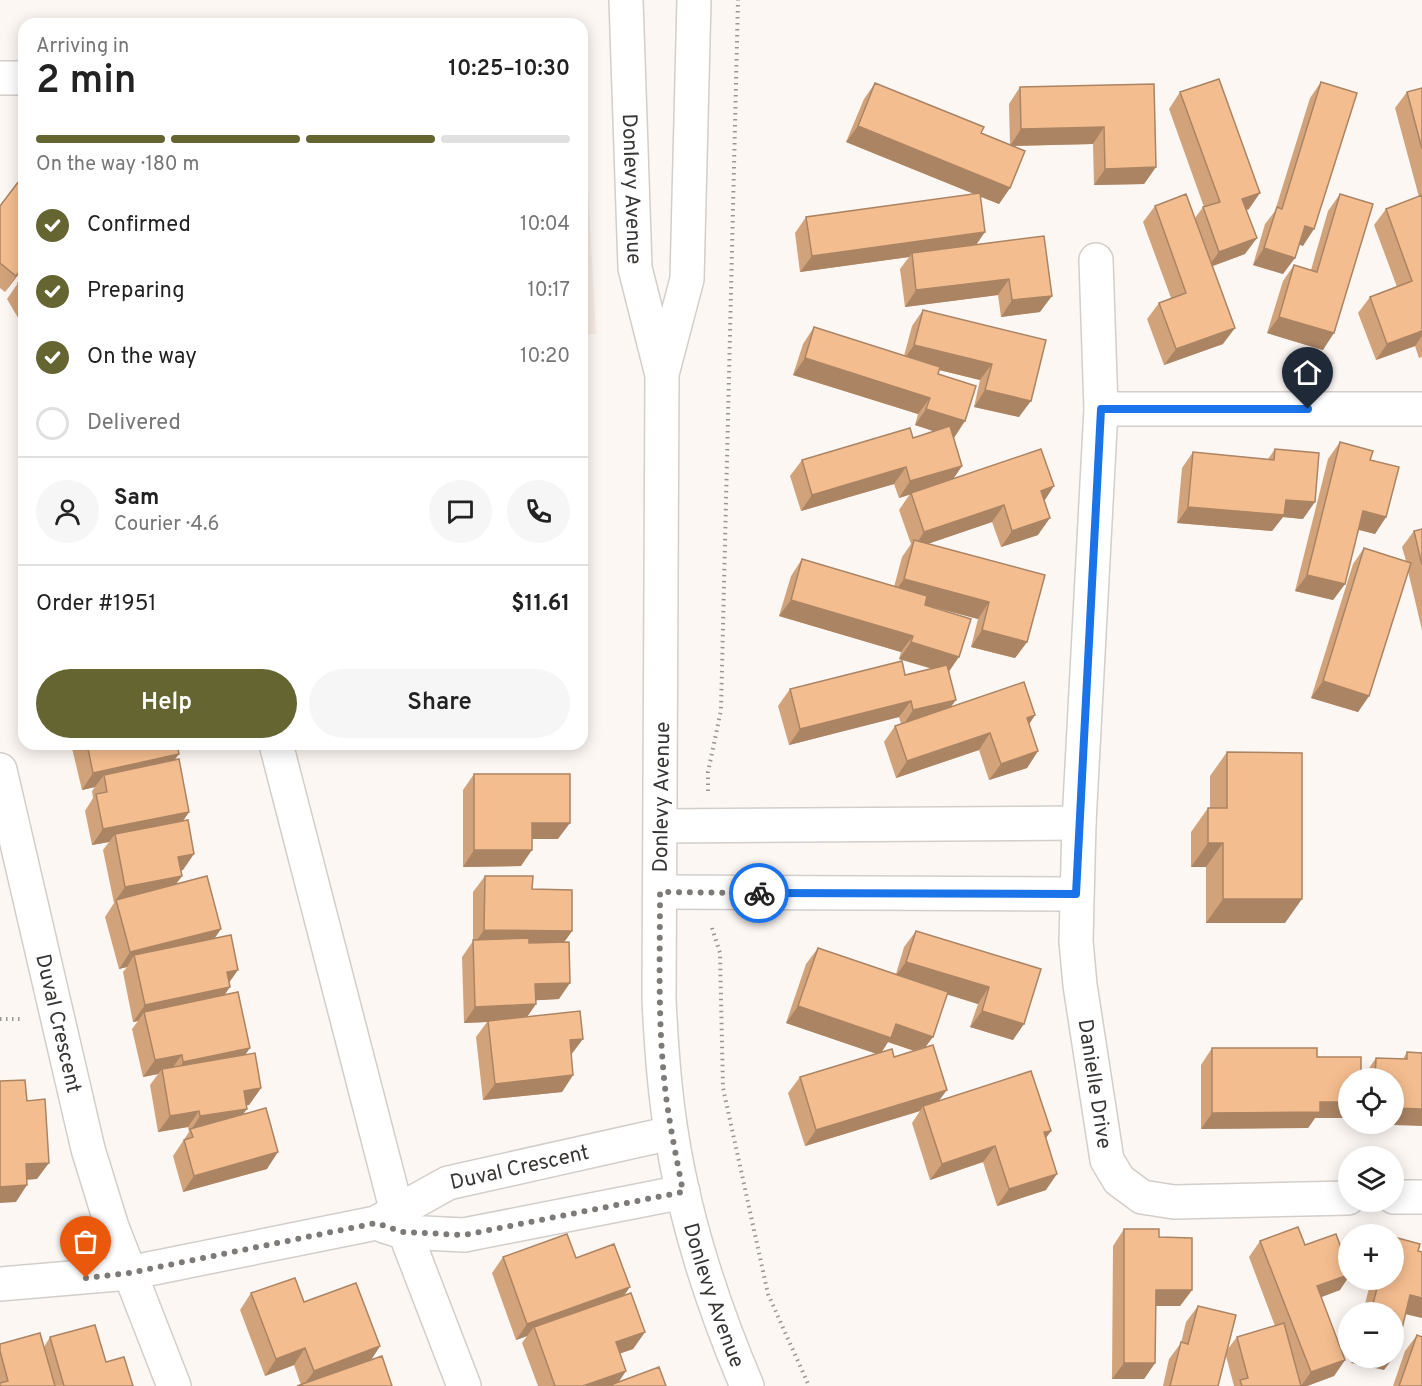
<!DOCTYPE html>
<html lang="en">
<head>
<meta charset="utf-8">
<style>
  body { margin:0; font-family:Overpass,sans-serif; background:#f6f6f6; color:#222; height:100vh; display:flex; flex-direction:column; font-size:22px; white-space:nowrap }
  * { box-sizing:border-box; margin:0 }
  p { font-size:20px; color:#767676 }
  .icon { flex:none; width:33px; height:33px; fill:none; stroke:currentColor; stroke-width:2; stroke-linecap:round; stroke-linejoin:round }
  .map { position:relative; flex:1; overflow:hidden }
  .drawer { position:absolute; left:18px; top:18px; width:570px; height:732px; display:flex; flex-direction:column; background:#fff; border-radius:18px; box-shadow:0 3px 15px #0003 }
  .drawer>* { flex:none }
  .tools { position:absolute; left:1338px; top:1068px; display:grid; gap:12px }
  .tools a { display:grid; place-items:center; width:66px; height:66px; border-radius:50%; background:#fff; box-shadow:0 3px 15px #0003; font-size:30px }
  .pin { position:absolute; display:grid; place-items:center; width:51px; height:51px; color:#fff; margin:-62px -26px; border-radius:50% 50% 50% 0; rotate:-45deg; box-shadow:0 0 6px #0007 }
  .pin .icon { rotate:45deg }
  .courier { position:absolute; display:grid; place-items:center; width:60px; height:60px; margin:-30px; border:4px solid #1a73e8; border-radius:50%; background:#fff; color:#222; box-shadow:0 2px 8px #0007 }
  .overview em { font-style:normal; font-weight:600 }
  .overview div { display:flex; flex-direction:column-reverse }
  .overview { display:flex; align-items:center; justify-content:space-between; height:102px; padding:0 18px }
  h1 { font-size:39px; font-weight:600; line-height:45px }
  .bar { display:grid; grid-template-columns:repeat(4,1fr); gap:9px 6px; align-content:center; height:72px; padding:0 18px }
  .bar i { height:8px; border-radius:4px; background:#e0e0e0 }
  .bar .on { background:#656532 }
  .bar p { grid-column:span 4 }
  .line { display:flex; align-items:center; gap:15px; padding:0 18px; border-top:2px solid #e0e0e0 }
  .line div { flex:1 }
  .round { display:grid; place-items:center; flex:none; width:63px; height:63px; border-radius:32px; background:#f6f6f6 }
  ol { padding:0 18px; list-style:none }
  li { display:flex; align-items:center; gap:18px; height:66px }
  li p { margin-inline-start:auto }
  li .icon { padding:6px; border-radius:50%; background:#656532; color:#fff; stroke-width:4 }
  li:last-child { color:#767676 }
  li i { width:33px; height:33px; border:3px solid #e0e0e0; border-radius:50% }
  .action { display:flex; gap:12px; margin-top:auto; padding:12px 18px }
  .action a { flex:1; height:69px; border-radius:36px; background:#656532; color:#fff; font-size:24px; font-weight:600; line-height:69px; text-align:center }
  .action a+a { background:#f6f6f6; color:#222 }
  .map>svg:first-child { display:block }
  .built { fill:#f7ebe2 }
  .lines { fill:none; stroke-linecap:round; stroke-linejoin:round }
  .minor-casing { stroke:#d3ceca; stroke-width:36 }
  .path { stroke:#989592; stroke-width:4; stroke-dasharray:1.5 4.5; stroke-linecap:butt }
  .minor { stroke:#fff; stroke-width:33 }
  .wall { fill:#d2a37b; fill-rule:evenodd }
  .shaded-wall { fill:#ab8464 }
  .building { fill:#f4bd8f; stroke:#ab8464; stroke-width:1.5 }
  .done { stroke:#7d7a77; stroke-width:6; stroke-dasharray:0 10.8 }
  .route { stroke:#1a73e8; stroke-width:8 }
  .labels { text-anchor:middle; stroke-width:5; stroke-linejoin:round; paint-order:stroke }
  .street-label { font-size:21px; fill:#383634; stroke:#fff }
</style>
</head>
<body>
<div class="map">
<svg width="1422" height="1386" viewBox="0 0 1422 1386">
  <rect width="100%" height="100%" fill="#fcf7f3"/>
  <path class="built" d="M582 77 596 334H582Z"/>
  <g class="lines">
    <g class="minor-casing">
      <g id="minor">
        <path id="s1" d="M626 0 635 268 662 375 659 999C661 1043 664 1087 671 1131 684 1217 713 1306 747 1386"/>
        <path d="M0 78H24"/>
        <path id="s2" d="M1096 260 1101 409 1079 823 1076 941 1080 985 1107 1160 1119 1180 1142 1197 1174 1202 1348 1198"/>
        <path d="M662 374 687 279 694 0"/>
        <path d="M1101 409H1422"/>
        <path d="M276 744 397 1212 464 1386"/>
        <path id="s3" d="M0 770 88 1149 112 1227 174 1386"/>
        <path d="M661 826 1079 823"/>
        <path d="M660 892 1076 894"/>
        <path d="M1394 1197H1422"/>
        <path d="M384 1226 403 1232 464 1235 683 1192"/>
        <path id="s4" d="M0 1284 129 1273 376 1223 448 1183 671 1133"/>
      </g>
    </g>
    <path class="path" d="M708 791V772L721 710 738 0
      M712 928 720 953 723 1088 768 1294 809 1386
      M0 1019H20"/>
    <use href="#minor" class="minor"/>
  </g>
  <path class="wall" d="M1321 82 1303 246 1299 244 1283 274 1253 265 1265 224 1275 211 1310 98Z
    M875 83 981 133 1010 145 1009 104 1020 87 1154 84 1156 167 1144 184 1094 185 1093 144 1012 146 1010 188 999 204 981 197 976 245 1044 236 1040 312 1001 317 998 295 905 307 900 269 909 257 800 272 795 233 806 217 974 194 846 142 864 99Z
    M1422 88V357L1419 358 1415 346 1376 360 1358 313 1370 297 1397 287 1374 225 1386 209 1419 197 1395 108 1407 92Z
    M1180 92 1249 209 1246 210 1245 254 1213 266 1223 344 1164 365 1147 319 1159 303 1171 298 1143 222 1155 206 1195 218 1203 207H1204L1169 109Z
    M24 178V267L5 292 0 288V206Z
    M1340 194 1323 350 1267 333 1283 281 1294 265 1311 270 1328 211Z
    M24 279V328L7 299 18 283Z
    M923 310 1046 340 1019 417 974 407 980 380 939 370 938 374 954 438 962 466 953 479 1044 501 1038 535 1001 547 992 522 927 544 1045 575 1027 642 1015 658 971 647 978 619 925 605 949 672 951 707 1035 715 1029 724 1038 751 1027 768 989 780 979 750 896 778 884 742 895 726 901 724 899 717 789 745 778 706 790 689 905 675 932 669 899 659 901 652 779 616 791 576 802 559 894 587 902 557 911 544 899 510 910 494 899 498 894 484 801 511 790 476 802 460 913 438 934 431 915 425 918 414 793 375 803 344 814 327 904 356 912 326Z
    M1340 442 1370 460 1386 517 1375 534 1358 529 1345 584 1333 600 1295 591 1328 459Z
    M1275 449 1303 519 1283 517 1272 531 1177 523 1182 468 1193 452 1268 459Z
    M1422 529V630L1408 571 1369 696 1358 712 1311 698 1353 564 1364 548 1406 561 1402 547 1414 531Z
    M71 744H177L174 760 189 812 183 821V870H181L182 876 175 885 221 929 214 938 229 982 225 995 246 1054 261 1088 249 1105H246L243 1115 267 1169 183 1192 173 1156 189 1132 188 1127 158 1132 150 1085 158 1074 143 1077 132 1029 138 1021 133 1022 123 972 127 967 119 969 105 917 114 903 103 850 109 842 92 845 85 811 93 798 92 791 95 787 82 790Z
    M1227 752 1285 923H1206V867H1191V832L1208 808H1210V776Z
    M474 774 558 839H532L521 866 463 867V790Z
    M485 876 532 889 572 931 564 942 559 999 536 1000V1004L527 1017 571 1055 573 1075 562 1092 483 1100 476 1037 487 1022 464 1023 462 957 473 941V892Z
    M916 931 1041 969 1013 1040 970 1027 978 1004 947 994 925 1048 939 1101 1051 1131 1046 1138V1190L997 1206 983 1162 930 1180 912 1123 920 1111 805 1146 788 1093 800 1077 877 1054 786 1023 806 964 818 948 896 974 904 947ZM888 1042 914 1051 894 1057 881 1052Z
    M1212 1048 1317 1057 1348 1118H1315L1308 1128 1201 1129V1065Z
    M1407 1052 1422 1053 1394 1078H1364L1365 1074 1376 1058 1403 1059Z
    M1124 1229 1159 1237 1192 1290 1180 1306H1156L1155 1363 1144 1379H1112L1113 1246Z
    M1260 1241 1305 1245 1340 1290 1321 1297 1345 1360 1334 1376 1307 1386H1234L1226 1356 1218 1386H1163L1169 1359 1181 1343 1186 1322 1198 1306 1227 1350 1237 1337 1275 1326 1249 1257Z
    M1418 1251 1422 1252V1318L1405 1314 1396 1354 1394 1357V1312H1363L1371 1280H1394Z
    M503 1257 576 1258 623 1296 645 1332 633 1349 620 1353 618 1382 666 1386H538L522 1343 527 1336 516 1340 492 1273Z
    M251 1293 304 1302 380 1346 371 1360 301 1385 294 1365 265 1376 240 1310Z
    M1417 1335 1422 1386H1393L1405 1351Z
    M50 1337 106 1362 133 1386H0V1344L44 1347Z"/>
  <path class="shaded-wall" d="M858 126 1010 188 999 204 846 142Z
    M1104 127 1093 144 1010 146 1021 129Z
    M1156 167 1144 184 1094 185 1105 169Z
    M1260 193 1249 209 1231 216 1242 199Z
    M1305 226 1314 229 1303 246 1293 242Z
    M985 232 974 248 912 253 909 257 800 272 812 256Z
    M1257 238 1245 254 1207 268 1219 252Z
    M1264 248 1295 258 1283 274 1253 265Z
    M24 265V267L5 292 16 276Z
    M1009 279 998 295 905 307 916 290Z
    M1052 296 1040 312 1001 317 1012 300Z
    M1279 317 1334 333 1323 350 1267 333Z
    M1235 328 1223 344 1164 365 1176 349Z
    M1422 331V336L1415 346 1376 360 1387 344Z
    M914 345 992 364 980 380 903 361Z
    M805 358 930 398 918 414 793 375Z
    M985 390 1031 401 1019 417 974 407Z
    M926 409 965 421 954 438 915 425Z
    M962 466 951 482 899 498 910 481Z
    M906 467 894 484 801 511 812 495Z
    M1054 486 1043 503 1041 491Z
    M1286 500 1315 502 1303 519 1283 517 1272 531 1177 523 1188 507Z
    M1004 505 992 522 913 549 924 532Z
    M1363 511 1386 517 1375 534 1351 528Z
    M1050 518 1038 535 1001 547 1012 531Z
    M1307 575 1345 584 1333 600 1295 591Z
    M904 579 989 602 978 619 892 596Z
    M791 600 913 636 901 652 779 616Z
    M982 630 1027 642 1015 658 971 647Z
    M911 642 959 657 948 673 899 659Z
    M1323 681 1369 696 1358 712 1311 698Z
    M956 700 944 716 902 727 913 710Z
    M911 701 899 717 789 745 800 729Z
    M1035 715 1024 732 1027 718Z
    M990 733 979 750 896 778 907 761Z
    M1038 751 1027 768 989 780 1001 764Z
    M179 754 167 770 104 775 95 787 82 790 93 773Z
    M189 812 178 828 115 834 109 842 92 845 103 829Z
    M532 823H570L558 839H521Z
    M1208 843H1223L1206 867H1191Z
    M474 850H532L521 866 463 867Z
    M194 854 183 870 167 873 178 857Z
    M182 876 170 892 116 900 114 903 125 887Z
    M1223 899H1302L1285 923H1206Z
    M221 929 210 945 134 955 127 967 119 969 130 952Z
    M484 930 572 931 560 948 473 946Z
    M906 962 989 987 978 1004 894 978Z
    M238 970 226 987 227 972Z
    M570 983 559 999 524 1001 535 984Z
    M230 987 219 1003 144 1012 138 1021 133 1022 145 1005Z
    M536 1004 524 1021H488L487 1022 464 1023 475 1007Z
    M798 1006 896 1024 933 1037 921 1053 888 1042 880 1055 786 1023Z
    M982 1011 1024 1024 1013 1040 970 1027Z
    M583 1039 571 1055 570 1040Z
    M250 1048 239 1064 172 1079 183 1062Z
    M182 1055 170 1071 162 1069 158 1074 143 1077 155 1060Z
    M573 1075 562 1092 483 1100 495 1084Z
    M261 1088 249 1105 233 1107 244 1091Z
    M947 1090 935 1106H923L920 1111 805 1146 816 1130Z
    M1320 1102H1348V1118H1315L1308 1128 1201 1129 1212 1113Z
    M1394 1108 1422 1109V1126L1365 1124H1394Z
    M247 1109 235 1125 191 1130 200 1116Z
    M199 1111 188 1127 158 1132 170 1116Z
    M1051 1131 1039 1147 1044 1132Z
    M995 1146 983 1162 930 1180 942 1164Z
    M278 1152 267 1169 183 1192 194 1176Z
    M49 1163 37 1179 14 1181 26 1164Z
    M1057 1174 1046 1190 997 1206 1009 1189Z
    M27 1185 16 1202 0 1203V1187Z
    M1348 1275V1278L1340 1290 1306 1303 1317 1286Z
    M630 1287 618 1304 534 1327 527 1336 516 1340 527 1324Z
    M1156 1290H1192L1180 1306H1144Z
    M1410 1295 1422 1298V1318L1398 1312Z
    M645 1332 633 1349 605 1359 616 1342Z
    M380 1346 369 1363 303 1386 314 1371Z
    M305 1348 294 1365 265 1376 276 1359Z
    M1355 1358H1393L1384 1370 1351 1363Z
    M1345 1360 1334 1376 1307 1386H1301L1311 1372Z
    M1124 1363H1155L1144 1379H1112Z
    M626 1371 616 1386H583Z"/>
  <path class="building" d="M1219 79 1260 193 1242 199 1257 238 1219 252 1203 207 1220 202 1180 92Z
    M1321 82 1357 93 1314 229 1305 226 1295 258 1264 248 1277 207 1282 209Z
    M875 83 984 127 981 133 1025 151 1010 188 858 126Z
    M1154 84 1156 167 1105 169 1104 127 1021 129 1020 87Z
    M1422 88V149L1407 92Z
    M22 177 24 178V265L16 276 0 263V206Z
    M980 193 985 232 812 256 806 217Z
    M1186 194 1235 328 1176 349 1159 303 1186 293 1155 206Z
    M1340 194 1373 204 1334 333 1279 317 1294 265 1317 272Z
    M1422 195V331L1387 344 1370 297 1412 281 1386 209Z
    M1044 236 1052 296 1012 300 1009 279 916 290 912 253Z
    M24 279V292L18 283Z
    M923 310 1046 340 1031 401 985 390 992 364 914 345Z
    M814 327 940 367 938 374 976 386 965 421 926 409 930 398 805 358Z
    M582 423 583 465H582Z
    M950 426 962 466 910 481 906 467 812 495 802 460 910 428 913 438Z
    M1340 442 1373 451 1370 460 1399 467 1386 517 1363 511 1345 584 1307 575Z
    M1041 449 1054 486 1041 491 1050 518 1012 531 1004 505 924 532 911 493Z
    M1275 449 1319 453 1315 502 1286 500 1284 515 1188 507 1193 452 1274 460Z
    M1422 529V565L1414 531Z
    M914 540 1045 575 1027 642 982 630 989 602 904 579Z
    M1364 548 1411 563 1369 696 1323 681Z
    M802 559 927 596 925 605 971 619 959 657 911 642 913 636 791 600Z
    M902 661 905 675 947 665 956 700 913 710 911 701 800 729 790 689Z
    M1024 682 1035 715 1027 718 1038 751 1001 764 990 733 907 761 895 726Z
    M87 744H177L179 754 93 773Z
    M1227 752 1302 753V899H1223V843H1208V808H1227Z
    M179 759 189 812 103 829 96 794 107 792 104 775Z
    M474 774H570V823H532V850H474Z
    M188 820 194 854 178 857 182 876 125 887 115 834Z
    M207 876 221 929 130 952 116 900Z
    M485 876H533L532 889 572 890V931L484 930Z
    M916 931 1041 969 1024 1024 982 1011 989 987 906 962Z
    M231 935 238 970 227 972 230 987 145 1005 134 955Z
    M529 938V943L569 942 570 983 535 984 536 1004 475 1007 473 940Z
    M818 948 948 992 933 1037 896 1024 891 1038 798 1006Z
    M238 992 250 1048 183 1062 182 1055 155 1060 144 1012Z
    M580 1011 583 1039 570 1040 573 1075 495 1084 488 1021Z
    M933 1045 947 1090 816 1130 800 1077 892 1049 894 1057Z
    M1212 1048H1317V1057H1361V1078H1348V1102H1320V1112L1212 1113Z
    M1407 1052 1422 1053V1109L1394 1108V1078H1375L1376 1058 1407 1059Z
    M255 1053 261 1088 244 1091 247 1109 200 1116 199 1111 170 1116 162 1069Z
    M1031 1071 1051 1131 1044 1132 1057 1174 1009 1189 995 1146 942 1164 923 1106Z
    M25 1080 27 1101 45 1099 49 1163 26 1164 27 1185 0 1187V1081Z
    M266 1108 278 1152 194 1176 184 1140 193 1137 190 1129Z
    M1298 1227 1305 1245 1336 1234 1348 1267V1275L1317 1286 1345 1360 1311 1372 1260 1241Z
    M1124 1229H1159V1237L1192 1238V1290H1156L1155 1363H1124Z
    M567 1234 576 1258 614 1244 630 1287 527 1324 503 1257Z
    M1394 1237 1420 1244 1418 1251 1422 1252V1298L1410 1295 1396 1354 1394 1353V1312H1371L1379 1280H1394Z
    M295 1278 304 1302 356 1283 380 1346 314 1371 305 1348 276 1359 251 1293Z
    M631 1293 645 1332 616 1342 626 1371 583 1386H555L534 1327Z
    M1198 1306 1236 1315 1218 1386H1170L1181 1342 1188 1344Z
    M1284 1323 1301 1386H1242L1240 1380 1248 1378 1237 1337Z
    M95 1325 106 1362 124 1357 133 1386H64L50 1337Z
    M40 1333 55 1386H0V1383L8 1381 0 1351V1344Z
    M1417 1335 1422 1337V1386H1399Z
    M382 1356 392 1386H297Z
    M659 1367 666 1386H608Z"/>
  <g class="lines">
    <path class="done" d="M86 1278 129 1273 376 1223 403 1232 464 1235 683 1192C675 1150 666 1109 663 1066 658 1008 660 950 660 892L759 893"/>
    <path class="route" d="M759 893 1076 894 1101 409H1308"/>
  </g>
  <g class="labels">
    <g class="street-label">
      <text dy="7" stroke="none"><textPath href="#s1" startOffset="189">Donlevy Avenue</textPath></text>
      <text transform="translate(661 797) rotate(-89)" y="7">Donlevy Avenue</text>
      <text dy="7" stroke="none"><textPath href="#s3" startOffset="260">Duval Crescent</textPath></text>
      <text dy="7" stroke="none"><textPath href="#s2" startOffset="826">Danielle Drive</textPath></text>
      <text dy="7" stroke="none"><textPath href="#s4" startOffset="537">Duval Crescent</textPath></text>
      <text dy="7" stroke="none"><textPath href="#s1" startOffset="1305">Donlevy Avenue</textPath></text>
    </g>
  </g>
</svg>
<div class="tools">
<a><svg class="icon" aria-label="locate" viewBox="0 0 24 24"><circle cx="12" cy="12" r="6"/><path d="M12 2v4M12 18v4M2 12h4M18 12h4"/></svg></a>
<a><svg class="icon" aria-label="layers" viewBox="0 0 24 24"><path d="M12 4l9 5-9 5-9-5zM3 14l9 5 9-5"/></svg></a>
<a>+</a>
<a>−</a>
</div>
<div class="pin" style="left:86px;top:1278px;background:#ea580c"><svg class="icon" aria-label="bag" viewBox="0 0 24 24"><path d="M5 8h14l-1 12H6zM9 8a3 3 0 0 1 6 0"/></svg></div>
<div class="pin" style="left:1308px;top:409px;background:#1f2937"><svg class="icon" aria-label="home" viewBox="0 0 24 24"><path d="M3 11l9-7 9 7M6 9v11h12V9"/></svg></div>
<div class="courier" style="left:759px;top:893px"><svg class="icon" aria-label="bike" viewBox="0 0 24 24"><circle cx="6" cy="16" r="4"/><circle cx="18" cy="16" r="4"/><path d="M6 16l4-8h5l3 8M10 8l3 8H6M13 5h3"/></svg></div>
<section class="drawer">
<div class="overview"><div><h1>2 min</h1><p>Arriving in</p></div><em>10:25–10:30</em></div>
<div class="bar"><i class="on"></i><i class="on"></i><i class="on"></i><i></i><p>On the way · 180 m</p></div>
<ol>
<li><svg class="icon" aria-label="check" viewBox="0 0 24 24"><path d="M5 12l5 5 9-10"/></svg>Confirmed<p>10:04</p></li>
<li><svg class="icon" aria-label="check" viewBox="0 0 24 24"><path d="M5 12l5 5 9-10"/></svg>Preparing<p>10:17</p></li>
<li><svg class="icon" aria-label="check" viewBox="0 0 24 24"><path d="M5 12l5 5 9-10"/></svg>On the way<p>10:20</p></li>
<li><i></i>Delivered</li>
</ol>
<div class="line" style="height:108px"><a class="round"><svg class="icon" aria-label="person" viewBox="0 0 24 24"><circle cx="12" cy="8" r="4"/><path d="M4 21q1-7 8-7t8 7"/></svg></a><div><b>Sam</b><p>Courier · 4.6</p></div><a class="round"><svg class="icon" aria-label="chat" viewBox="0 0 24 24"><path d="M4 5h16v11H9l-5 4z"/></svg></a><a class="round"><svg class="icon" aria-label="phone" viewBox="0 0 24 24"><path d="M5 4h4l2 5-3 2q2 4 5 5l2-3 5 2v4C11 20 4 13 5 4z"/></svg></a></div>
<div class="line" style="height:78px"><div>Order #1951</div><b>$11.61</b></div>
<div class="action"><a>Help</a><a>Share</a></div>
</section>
</div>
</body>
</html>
